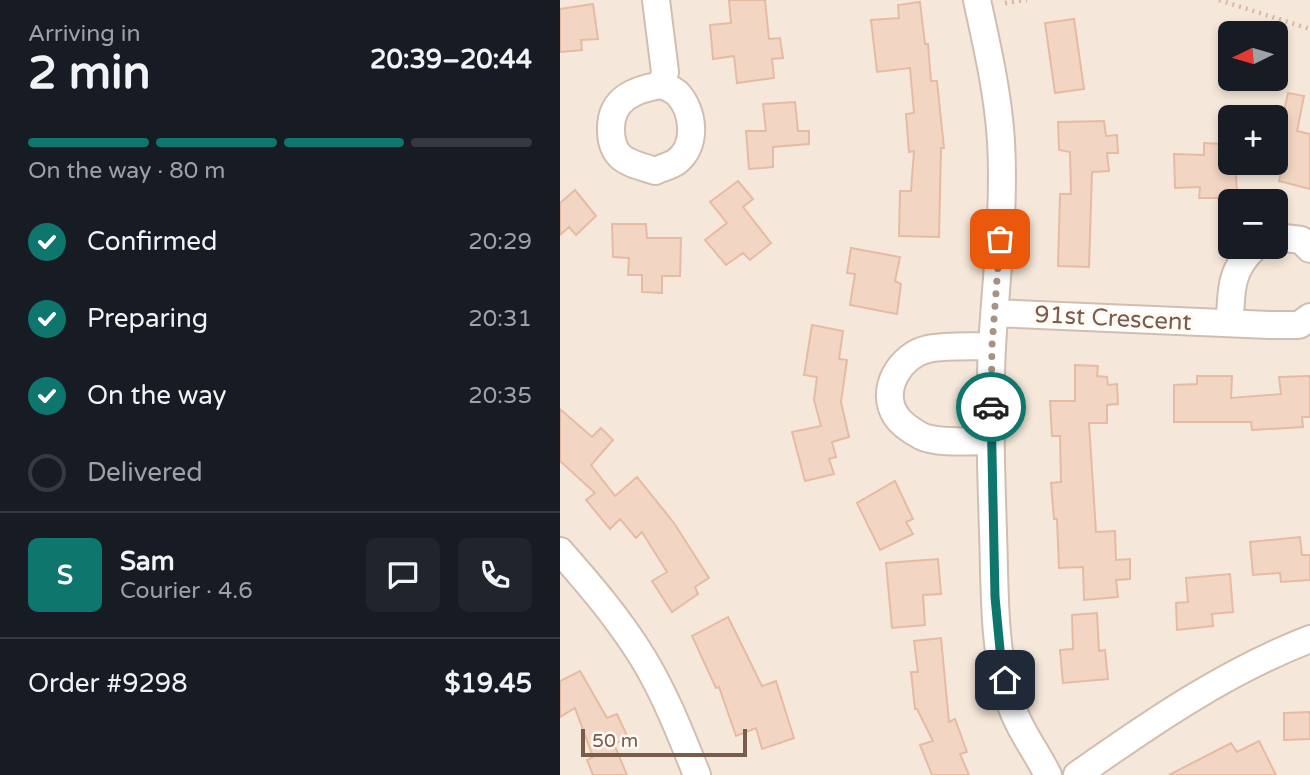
<!DOCTYPE html>
<html lang="en">
<head>
<meta charset="utf-8">
<style>
  body { margin:0; font-family:"Varela Round",sans-serif; background:#20242c; color:#f1f3f6; height:100vh; display:flex; flex-direction:column; font-size:26px; white-space:nowrap }
  * { box-sizing:border-box; margin:0 }
  p { font-size:23px; color:#9ea1a6 }
  .icon { flex:none; width:38px; height:38px; fill:none; stroke:currentColor; stroke-width:2; stroke-linecap:round; stroke-linejoin:round }
  .map { position:relative; flex:1; overflow:hidden }
  .panel { display:flex; flex-direction:column; background:#171b24; width:560px }
  .panel>* { flex:none }
  .needle { width:46px; rotate:265deg }
  .buttons { position:absolute; left:658px; top:21px; display:grid; gap:14px }
  .buttons a { display:grid; place-items:center; width:70px; height:70px; border-radius:10px; background:#171b24; box-shadow:0 4px 10px #0003; font-size:35px }
  .scale { position:absolute; left:21px; bottom:18px; width:166px; box-sizing:border-box; padding-left:7px; border:4px solid #7a5c4d; border-top:0; font-size:19px; line-height:24px; white-space:nowrap; color:#7a5c4d; -webkit-text-stroke:5px #fffaf3; paint-order:stroke }
  .pin { position:absolute; display:grid; place-items:center; width:60px; height:60px; color:#fff; margin:-30px; border-radius:14px; box-shadow:0 4px 10px #0006 }
  .courier { position:absolute; display:grid; place-items:center; width:70px; height:70px; margin:-35px; border:5px solid #0f766e; border-radius:50%; background:#fff; color:#222; box-shadow:0 2px 9px #0007 }
  .headline em { font-style:normal; font-weight:800 }
  .headline div { display:flex; flex-direction:column-reverse }
  .headline { display:flex; align-items:center; justify-content:space-between; height:119px; padding:0 28px }
  h1 { font-size:46px; font-weight:800; line-height:52px }
  .bar { display:grid; grid-template-columns:repeat(4,1fr); gap:10px 7px; align-content:center; height:84px; padding:0 28px }
  .bar i { height:9px; border-radius:5px; background:#363941 }
  .bar .selected { background:#0f766e }
  .bar p { grid-column:span 4 }
  .line { display:flex; align-items:center; gap:18px; padding:0 28px; border-top:2px solid #363941 }
  .line div { flex:1 }
  .round { display:grid; place-items:center; flex:none; width:74px; height:74px; border-radius:10px; background:#20242c }
  ol { padding:0 28px; list-style:none }
  li { display:flex; align-items:center; gap:21px; height:77px }
  li p { margin-inline-start:auto }
  li .icon { padding:7px; border-radius:50%; background:#0f766e; color:#fff; stroke-width:4 }
  li:last-child { color:#9ea1a6 }
  li i { width:38px; height:38px; border:4px solid #363941; border-radius:50% }
  main { display:flex; flex:1; min-height:0 }
  .map>svg:first-child { display:block }
  .residential { fill:#f5e8da; fill-rule:evenodd }
  .building { fill:#f3d5c3; stroke:#e6bba3; stroke-width:2 }
  .lines { fill:none; stroke-linecap:round; stroke-linejoin:round }
  .minor-casing { stroke:#d1beb0; stroke-width:30 }
  .path { stroke:#d9b8a5; stroke-width:4.5; stroke-dasharray:2 5; stroke-linecap:butt }
  .minor { stroke:#fff; stroke-width:26 }
  .done { stroke:#a89285; stroke-width:7; stroke-dasharray:0 12.6 }
  .route { stroke:#0f766e; stroke-width:9 }
  .labels { text-anchor:middle; stroke-width:6; stroke-linejoin:round; paint-order:stroke }
  .street-label { font-size:24px; fill:#7a5c4d; stroke:#fffaf3 }
</style>
</head>
<body>
<main>
<section class="panel">
<div class="headline"><div><h1>2 min</h1><p>Arriving in</p></div><em>20:39–20:44</em></div>
<div class="bar"><i class="selected"></i><i class="selected"></i><i class="selected"></i><i></i><p>On the way · 80 m</p></div>
<ol>
<li><svg class="icon" aria-label="check" viewBox="0 0 24 24"><path d="M5 12l5 5 9-10"/></svg>Confirmed<p>20:29</p></li>
<li><svg class="icon" aria-label="check" viewBox="0 0 24 24"><path d="M5 12l5 5 9-10"/></svg>Preparing<p>20:31</p></li>
<li><svg class="icon" aria-label="check" viewBox="0 0 24 24"><path d="M5 12l5 5 9-10"/></svg>On the way<p>20:35</p></li>
<li><i></i>Delivered</li>
</ol>
<div class="line" style="height:126px"><b class="round" style="background:#0f766e;color:#fff">S</b><div><b>Sam</b><p>Courier · 4.6</p></div><a class="round"><svg class="icon" aria-label="chat" viewBox="0 0 24 24"><path d="M4 5h16v11H9l-5 4z"/></svg></a><a class="round"><svg class="icon" aria-label="phone" viewBox="0 0 24 24"><path d="M5 4h4l2 5-3 2q2 4 5 5l2-3 5 2v4C11 20 4 13 5 4z"/></svg></a></div>
<div class="line" style="height:91px"><div>Order #9298</div><b>$19.45</b></div>
</section>
<div class="map">
<svg width="750" height="775" viewBox="0 0 750 775">
  <rect width="100%" height="100%" fill="#fdf6ec"/>
  <path class="residential" d="M0 0H750V775H0ZM670 33H716V79H670ZM670 117H716V163H670ZM670 201H716V247H670Z"/>
  <path class="building" d="M169 0H205L209 39 220 38 223 58 212 59 214 78 177 83 174 56 153 59 150 25 171 23Z
    M360 2 365 44H368L371 81H377L384 148H381L379 237 339 236 340 191H351L354 151 349 152 346 114 354 113 350 68 317 72 311 20 339 18 338 5Z
    M33 4 38 39 21 40 22 50 0 52V9Z
    M514 19 524 89 495 93 485 23Z
    M728 93 744 96 737 131 750 134V189L719 181 723 163 716 161V124L721 125Z
    M235 102 238 131H249V144L213 147V167L189 169 186 131H206L203 104Z
    M544 121 546 136 557 135 558 153H547L549 171 532 172 529 267 498 266 500 194H511L510 152 499 150 498 122Z
    M644 143 664 144V172L676 173 677 198H639L640 187 615 188 614 154 644 155Z
    M178 181 193 199 183 207 211 243 190 260 183 253 166 265 145 240 167 223 150 202Z
    M15 190 36 216 16 235 9 227 0 235V203Z
    M52 224H86L87 238H121L120 276H102V293L82 292V275H68L69 258 53 257Z
    M291 248 340 257 335 281 341 284 337 314 290 305 295 274 287 273Z
    M252 325 283 331 279 359 287 360 281 402 289 437 272 442 276 457 269 459 274 474 245 481 232 432 261 426 254 400 257 377 244 375Z
    M515 365 538 366 537 376 547 377 548 385 557 384 558 404 547 405V423H529L536 532 555 531 556 560 570 559V579L556 580 558 597 524 600 523 567 499 568 497 519H494L491 483 501 482 500 436H492L490 401H515Z
    M637 376H672L671 398 721 394 719 377 750 376V417H742L743 427 692 430 691 422H614V385L637 384Z
    M0 409 32 437 41 428 53 440 31 465 55 496 77 477 114 523 149 578 135 587 138 594 112 612 92 581 107 572 82 532 76 538 60 519 50 529 26 500 35 493 0 461Z
    M335 481 353 519 346 522 353 534 320 550 297 503Z
    M740 537 742 555H750V580L721 582 720 573 693 575 690 542Z
    M378 559 381 594 363 595 365 625 332 628 326 563Z
    M670 574 673 612 652 614 653 626 617 630 616 603 628 602 626 578Z
    M537 613 539 651 545 650 548 679 503 683 500 650 513 649 512 615Z
    M168 617 202 686 216 681 234 738 202 749 196 728 176 736 159 687 156 688 132 636Z
    M381 638 389 722 395 719 407 752 400 754 409 775H372L360 745 373 741 357 709H355L351 672H358L354 641Z
    M20 671 47 718 57 714 68 738 54 744 67 775H33L27 760 33 757 15 708 0 717V681Z
    M750 712V739L724 740V713Z
    M699 741 716 775H609L671 743 677 752Z"/>
  <g class="lines">
    <g class="minor-casing">
      <path id="minor" d="M96 0 105 72 102 85
        M417 0C427 46 438 93 441 141 445 210 436 278 432 347 429 408 431 470 433 532 435 587 433 647 449 700 459 730 475 749 488 775
        M102 85C107 87 113 90 117 93 134 111 138 146 116 162 110 166 101 168 95 171 84 167 68 164 60 156 53 149 51 139 51 130 50 98 76 89 102 85Z
        M716 237 741 240 750 249
        M435 313 709 325H739L750 317
        M670 323C671 291 670 270 695 247
        M430 441C411 441 377 444 361 436 352 431 341 424 336 416 319 390 340 355 368 349 388 345 412 347 432 346
        M0 551C30 585 59 619 83 658 105 694 121 735 137 775
        M517 775C591 723 665 672 750 639"/>
    </g>
    <path class="path" d="M659 0 750 29
      M445 3 467 0"/>
    <use href="#minor" class="minor"/>
  </g>
  <g class="lines">
    <path class="done" d="M431 407 432 346 440 239"/>
    <path class="route" d="M431 407 435 597 441 660 445 680"/>
  </g>
  <g class="labels">
    <g class="street-label">
      <text transform="translate(553 318) rotate(3)" y="8">91st Crescent</text>
    </g>
  </g>
</svg>
<div class="buttons">
<a><svg class="needle" viewBox="-14 -14 28 28"><path d="M0-13l5 13h-10z" fill="#e53935"/><path d="M0 13l5-13h-10z" fill="#9ea1a6"/></svg></a>
<a>+</a>
<a>−</a>
</div>
<div class="scale">50 m</div>
<div class="pin" style="left:440px;top:239px;background:#ea580c"><svg class="icon" aria-label="bag" viewBox="0 0 24 24"><path d="M5 8h14l-1 12H6zM9 8a3 3 0 0 1 6 0"/></svg></div>
<div class="pin" style="left:445px;top:680px;background:#1f2937"><svg class="icon" aria-label="home" viewBox="0 0 24 24"><path d="M3 11l9-7 9 7M6 9v11h12V9"/></svg></div>
<div class="courier" style="left:431px;top:407px"><svg class="icon" aria-label="car" viewBox="0 0 24 24"><path d="M5 17H2v-5l4-1 3-4h7l3 4 3 1v5h-3M9 17h6M6 11h13"/><circle cx="7" cy="17" r="2"/><circle cx="17" cy="17" r="2"/></svg></div>
</div>
</main>
</body>
</html>
